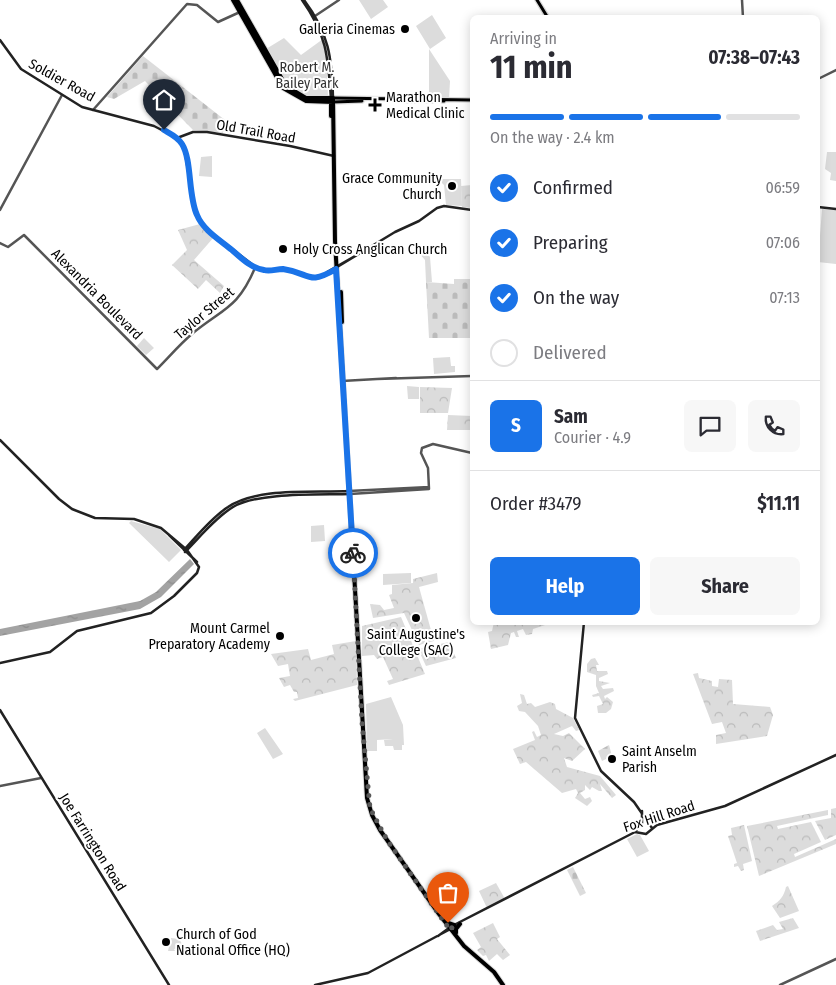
<!DOCTYPE html>
<html lang="en">
<head>
<meta charset="utf-8">
<style>
  body { margin:0; font-family:"Fira Sans Condensed",sans-serif; background:#f7f7f7; color:#2b2b33; height:100vh; display:flex; flex-direction:column; font-size:19px; white-space:nowrap }
  * { box-sizing:border-box; margin:0 }
  p { font-size:16px; color:#7c7c81 }
  .icon { flex:none; width:28px; height:28px; fill:none; stroke:currentColor; stroke-width:2; stroke-linecap:round; stroke-linejoin:round }
  .map { position:relative; flex:1; overflow:hidden }
  .drawer { position:absolute; left:470px; top:15px; width:350px; height:610px; display:flex; flex-direction:column; background:#fff; border-radius:8px; box-shadow:0 2px 12px #0003 }
  .drawer>* { flex:none }
  .pin { position:absolute; display:grid; place-items:center; width:42px; height:42px; color:#fff; margin:-51px -21px; border-radius:50% 50% 50% 0; rotate:-45deg; box-shadow:0 0 5px #0007 }
  .pin .icon { rotate:45deg }
  .courier { position:absolute; display:grid; place-items:center; width:50px; height:50px; margin:-25px; border:4px solid #1a73e8; border-radius:50%; background:#fff; color:#222; box-shadow:0 1px 6px #0007 }
  .overview em { font-style:normal; font-weight:700 }
  .overview div { display:flex; flex-direction:column-reverse }
  .overview { display:flex; align-items:center; justify-content:space-between; height:85px; padding:0 20px }
  h1 { font-size:32px; font-weight:700; line-height:38px }
  .bar { display:grid; grid-template-columns:repeat(4,1fr); gap:8px 5px; align-content:center; height:60px; padding:0 20px }
  .bar i { height:6px; border-radius:4px; background:#e1e1e2 }
  .bar .active { background:#1a73e8 }
  .bar p { grid-column:span 4 }
  .line { display:flex; align-items:center; gap:12px; padding:0 20px; border-top:1px solid #e1e1e2 }
  .line div { flex:1 }
  .round { display:grid; place-items:center; flex:none; width:52px; height:52px; border-radius:8px; background:#f7f7f7 }
  ol { padding:0 20px; list-style:none }
  li { display:flex; align-items:center; gap:15px; height:55px }
  li p { margin-inline-start:auto }
  li .icon { padding:5px; border-radius:50%; background:#1a73e8; color:#fff; stroke-width:4 }
  li:last-child { color:#7c7c81 }
  li i { width:28px; height:28px; border:2px solid #e1e1e2; border-radius:50% }
  .action { display:flex; gap:10px; margin-top:auto; padding:10px 20px }
  .action a { flex:1; height:58px; border-radius:8px; background:#1a73e8; color:#fff; font-size:20px; font-weight:700; line-height:58px; text-align:center }
  .action a+a { background:#f7f7f7; color:#2b2b33 }
  .map>svg:first-child { display:block }
  .green { fill:#dcdcdc }
  .forest { fill:url(#forest-crowns) }
  .cemetery { fill:url(#cemetery-stones) }
  .water { fill:url(#water-ripples) }
  .lines { fill:none; stroke-linecap:round; stroke-linejoin:round }
  .primary-casing { stroke:#dbdbdb; stroke-width:5.5 }
  .trunk-casing { stroke:#dbdbdb; stroke-width:6 }
  .tertiary { stroke:#555; stroke-width:2.5 }
  .secondary { stroke:#222; stroke-width:2.5 }
  .primary { stroke:#000; stroke-width:3 }
  .trunk { stroke:#000; stroke-width:4 }
  .done { stroke:#595959; stroke-width:5; stroke-dasharray:0 9 }
  .route { stroke:#1a73e8; stroke-width:6 }
  .poi-dot { fill:#000; stroke:#fff; stroke-width:2 }
  .labels { text-anchor:middle; stroke-width:4; stroke-linejoin:round; paint-order:stroke }
  .poi-label { font-size:14px; fill:#000; stroke:#fff; text-anchor:start }
  .park-label { font-size:14px; fill:#333; stroke:#fff }
  .street-label { font-size:14px; fill:#000; stroke:#fff }
</style>
</head>
<body>
<div class="map">
<svg width="836" height="985" viewBox="0 0 836 985">
  <defs>
    <pattern id="forest-crowns" width="20" height="18" patternUnits="userSpaceOnUse" patternTransform="scale(1.25)"><rect width="20" height="18" fill="#dcdcdc"/><path d="M2 6a3 3 0 1 1 6 0M12 15a3 3 0 1 1 6 0" fill="none" stroke="#bbb"/></pattern>
    <pattern id="cemetery-stones" width="16" height="16" patternUnits="userSpaceOnUse" patternTransform="scale(1.25)"><rect width="16" height="16" fill="#dcdcdc"/><path d="M2 7V4a2 2 0 0 1 4 0v3zM10 15v-3a2 2 0 0 1 4 0v3z" fill="#bbb"/></pattern>
    <pattern id="water-ripples" width="26" height="14" patternUnits="userSpaceOnUse" patternTransform="scale(1.25)"><rect width="26" height="14" fill="#a3a3a3"/><path d="M2 4q2-2 4 0t4 0M15 11q2-2 4 0t4 0" fill="none" stroke="#8b8b8b"/></pattern>
  </defs>
  <rect width="100%" height="100%" fill="#fff"/>
  <path class="green" d="M359 0H383L388 7 371 19Z
    M432 15 446 38 430 49 416 26Z
    M284 38 301 55 323 39 326 50 328 96C291 104 281 76 266 49Z
    M429 49 450 81 449 99 429 98Z
    M827 152H836V181L830 180 831 173 825 169Z
    M212 156V177L199 176 201 157Z
    M442 179H461L462 206 446 205 444 185 441 182H434Z
    M822 209 836 210V264L818 262Z
    M417 243 430 257 432 282H426L425 260 412 245Z
    M144 338 154 348 146 355 137 346Z
    M450 357 451 366H455V372L434 374 433 358Z
    M407 386 419 387V399H408Z
    M131 521 160 529 181 550 169 562 129 523Z
    M324 525 325 541 311 542V526Z
    M411 573V583L383 585V574Z
    M391 697 403 725 404 745H402V750H394L393 746H385L384 740 393 739 377 740V751H367L366 704Z
    M265 728 283 754 273 759 257 733Z
    M637 834 640 835 649 851 637 857 627 839Z
    M171 938 179 939 184 947 174 949 175 951H168Z"/>
  <path class="forest" d="M472 185V208L462 207 461 186Z
    M200 224 214 237 194 260 224 286 220 293 206 280 198 289 172 265 187 250 178 230Z
    M420 387 452 388 448 413H420Z
    M448 415 472 416V430H447Z
    M437 573 438 582 419 587 434 641 419 645 404 613 373 618 370 604 380 605 384 610 394 608 389 595 392 594V585L413 583V579Z
    M401 617 425 674 389 685 387 681 393 679 383 657 377 659 374 655 362 656V626Z
    M494 622H548V624L533 629 532 634 526 635 523 629 517 631 519 637H516L514 632 511 633 508 645 491 649 488 632 492 631Z
    M356 641 357 685 295 701 293 699 298 698 297 692H294L290 685 284 687 279 678 290 676 288 664 278 666 271 654 308 649 311 660 334 654 332 645Z
    M449 642 456 658 426 666 418 649Z
    M595 658 599 665H596L597 671H607L608 674 599 678V681L610 683 601 686 603 689 613 688 614 691 604 696 605 699 607 697 613 702 611 709 606 713H598L597 706 603 704 599 696 593 697 592 695 599 693 596 686V675L587 672V664L591 659Z
    M698 673 699 678 712 681V686L718 687 719 679 732 680 733 704 770 707 773 715 767 736 716 744V735L726 733 722 722 712 724 693 674Z
    M520 694 524 695 527 704 531 703 535 707 550 702 555 704 556 709 573 718 579 730 576 731 572 726 554 734 563 736 569 733 585 749 572 761 564 758 567 767 600 776 616 795 612 798 600 784 602 791H599L592 787 590 790 585 785V790L580 793 585 799 590 797 592 801 587 806 575 798 578 793 576 789 562 793 526 762 520 764 513 749 535 740 532 732 534 731 537 737 541 735 538 726 525 712 519 711 517 706 522 703Z
    M836 808V835L825 840 815 821 831 818V809Z
    M828 810V815L777 826 778 829 811 822 821 842 794 854 795 857 836 839V844L759 876 747 826Z
    M744 825 752 861 743 864 744 870 741 871 738 866 734 867V864L737 863 728 836 732 835 731 828Z
    M496 883 505 899 487 908 479 891Z
    M788 886 799 911 780 918 772 906C780 901 784 896 786 887Z
    M793 918 799 928 760 941 756 931 773 925 777 930 783 929 779 922Z
    M493 923 500 937 497 939 510 955 503 960 497 954 489 961 486 955 483 956 477 950 481 947 473 933Z"/>
  <path class="cemetery" d="M143 56 225 120 223 133 193 130 145 81 114 99 107 97Z
    M454 279H472V338H429L426 282 454 284Z
    M609 745 612 756 602 761 598 751Z
    M573 867 586 893 580 896 567 870Z"/>
  <path class="water" d="M190 559 194 564 161 597 140 609 0 636V629L140 601 156 592Z"/>
  <g class="lines">
    <g class="primary-casing">
      <path id="primary" d="M537 0 548 18
        M333 98 472 100
        M406 101H444
        M333 102 362 101"/>
    </g>
    <g class="trunk-casing">
      <path id="trunk" d="M233 0 283 88 306 101 333 102
        M237 0 286 86 306 98H333L335 241 367 798 372 815 380 830 439 914 464 946 494 972 503 985
        M331 101V116
        M341 292 342 322
        M448 923 454 925
        M456 933V929L460 924"/>
    </g>
    <path class="tertiary" d="M742 0 743 18
      M315 16 339 0
      M818 79 836 70
      M93 110 187 4 197 5 218 22 240 12
      M0 210 62 95
      M0 243 8 247 24 235 157 369C169 357 180 344 193 333 224 308 238 308 255 268
      M396 378 377 379 472 376
      M342 381 377 379
      M349 491 429 487
      M350 494 429 489 428 468 421 453 422 448 433 444 472 453
      M0 786 41 778
      M780 985 836 959"/>
    <path class="secondary" d="M302 0C327 35 328 57 331 99
      M304 0C329 33 332 58 333 98
      M0 40 21 69 82 107 154 126 177 138 184 147 194 206 199 219 208 230 258 269 266 271 283 270 319 278 395 232 419 221 437 208 444 206 472 210
      M177 138 193 132H207L290 146 334 156
      M818 207 836 209
      M327 272 355 256
      M0 440 59 499 72 509 95 518 134 519 161 528 187 550 199 567 197 573 174 596 151 613 77 631 50 652 0 663
      M169 535 197 562
      M184 550C197 536 211 518 228 507 257 487 314 493 349 491
      M185 552C200 537 215 518 233 507 258 492 319 495 350 494
      M584 622 575 718 601 771 634 802 652 828
      M0 710 169 985
      M635 832 646 834 657 825 725 806 836 755
      M454 925 635 832 642 823V811
      M438 936 449 928
      M315 985 368 973 458 925"/>
    <use href="#primary" class="primary"/>
    <use href="#trunk" class="trunk"/>
  </g>
  <g class="lines">
    <path class="done" d="M353 553 362 722 370 808 387 840 450 930 452 928 448 923"/>
    <path class="route" d="M164 130C171 134 178 137 182 144 192 160 188 196 197 215 203 230 220 240 232 250 241 258 251 268 264 270 270 272 276 269 283 269 311 273 307 286 336 269L353 553"/>
  </g>
  <g class="poi-dot">
    <circle cx="405" cy="29" r="5"/>
    <path d="M372.5 97.5h5v5h5v5h-5v5h-5v-5h-5v-5h5z"/>
    <circle cx="452" cy="186" r="5"/>
    <circle cx="283" cy="249" r="5"/>
    <circle cx="416" cy="618" r="5"/>
    <circle cx="280" cy="636" r="5"/>
    <circle cx="612" cy="759" r="5"/>
    <circle cx="166" cy="942" r="5"/>
  </g>
  <g class="labels">
    <g class="poi-label">
      <text x="395" y="34" text-anchor="end">Galleria Cinemas</text>
      <text x="386" y="102">Marathon<tspan x="386" dy="16">Medical Clinic</tspan></text>
      <text x="442" y="183" text-anchor="end">Grace Community<tspan x="442" dy="16">Church</tspan></text>
      <text x="293" y="254">Holy Cross Anglican Church</text>
      <text x="270" y="633" text-anchor="end">Mount Carmel<tspan x="270" dy="16">Preparatory Academy</tspan></text>
      <text x="416" y="639" text-anchor="middle">Saint Augustine's<tspan x="416" dy="16">College (SAC)</tspan></text>
      <text x="622" y="756">Saint Anselm<tspan x="622" dy="16">Parish</tspan></text>
      <text x="176" y="939">Church of God<tspan x="176" dy="16">National Office (HQ)</tspan></text>
    </g>
    <g class="park-label">
      <text x="307" y="72">Robert M.<tspan x="307" dy="16">Bailey Park</tspan></text>
    </g>
    <g class="street-label">
      <text transform="translate(62 80) rotate(29)" y="5">Soldier Road</text>
      <text transform="translate(256 131) rotate(10)" y="5">Old Trail Road</text>
      <text transform="translate(97 294) rotate(45)" y="5">Alexandria Boulevard</text>
      <text transform="translate(204 313) rotate(-40)" y="5">Taylor Street</text>
      <text transform="translate(659 816) rotate(-18)" y="5">Fox Hill Road</text>
      <text transform="translate(93 842) rotate(58)" y="5">Joe Farrington Road</text>
    </g>
  </g>
</svg>
<div class="pin" style="left:448px;top:923px;background:#ea580c"><svg class="icon" aria-label="bag" viewBox="0 0 24 24"><path d="M5 8h14l-1 12H6zM9 8a3 3 0 0 1 6 0"/></svg></div>
<div class="pin" style="left:164px;top:130px;background:#1f2937"><svg class="icon" aria-label="home" viewBox="0 0 24 24"><path d="M3 11l9-7 9 7M6 9v11h12V9"/></svg></div>
<div class="courier" style="left:353px;top:553px"><svg class="icon" aria-label="bike" viewBox="0 0 24 24"><circle cx="6" cy="16" r="4"/><circle cx="18" cy="16" r="4"/><path d="M6 16l4-8h5l3 8M10 8l3 8H6M13 5h3"/></svg></div>
<section class="drawer">
<div class="overview"><div><h1>11 min</h1><p>Arriving in</p></div><em>07:38–07:43</em></div>
<div class="bar"><i class="active"></i><i class="active"></i><i class="active"></i><i></i><p>On the way · 2.4 km</p></div>
<ol>
<li><svg class="icon" aria-label="check" viewBox="0 0 24 24"><path d="M5 12l5 5 9-10"/></svg>Confirmed<p>06:59</p></li>
<li><svg class="icon" aria-label="check" viewBox="0 0 24 24"><path d="M5 12l5 5 9-10"/></svg>Preparing<p>07:06</p></li>
<li><svg class="icon" aria-label="check" viewBox="0 0 24 24"><path d="M5 12l5 5 9-10"/></svg>On the way<p>07:13</p></li>
<li><i></i>Delivered</li>
</ol>
<div class="line" style="height:90px"><b class="round" style="background:#1a73e8;color:#fff">S</b><div><b>Sam</b><p>Courier · 4.9</p></div><a class="round"><svg class="icon" aria-label="chat" viewBox="0 0 24 24"><path d="M4 5h16v11H9l-5 4z"/></svg></a><a class="round"><svg class="icon" aria-label="phone" viewBox="0 0 24 24"><path d="M5 4h4l2 5-3 2q2 4 5 5l2-3 5 2v4C11 20 4 13 5 4z"/></svg></a></div>
<div class="line" style="height:65px"><div>Order #3479</div><b>$11.11</b></div>
<div class="action"><a>Help</a><a>Share</a></div>
</section>
</div>
</body>
</html>
